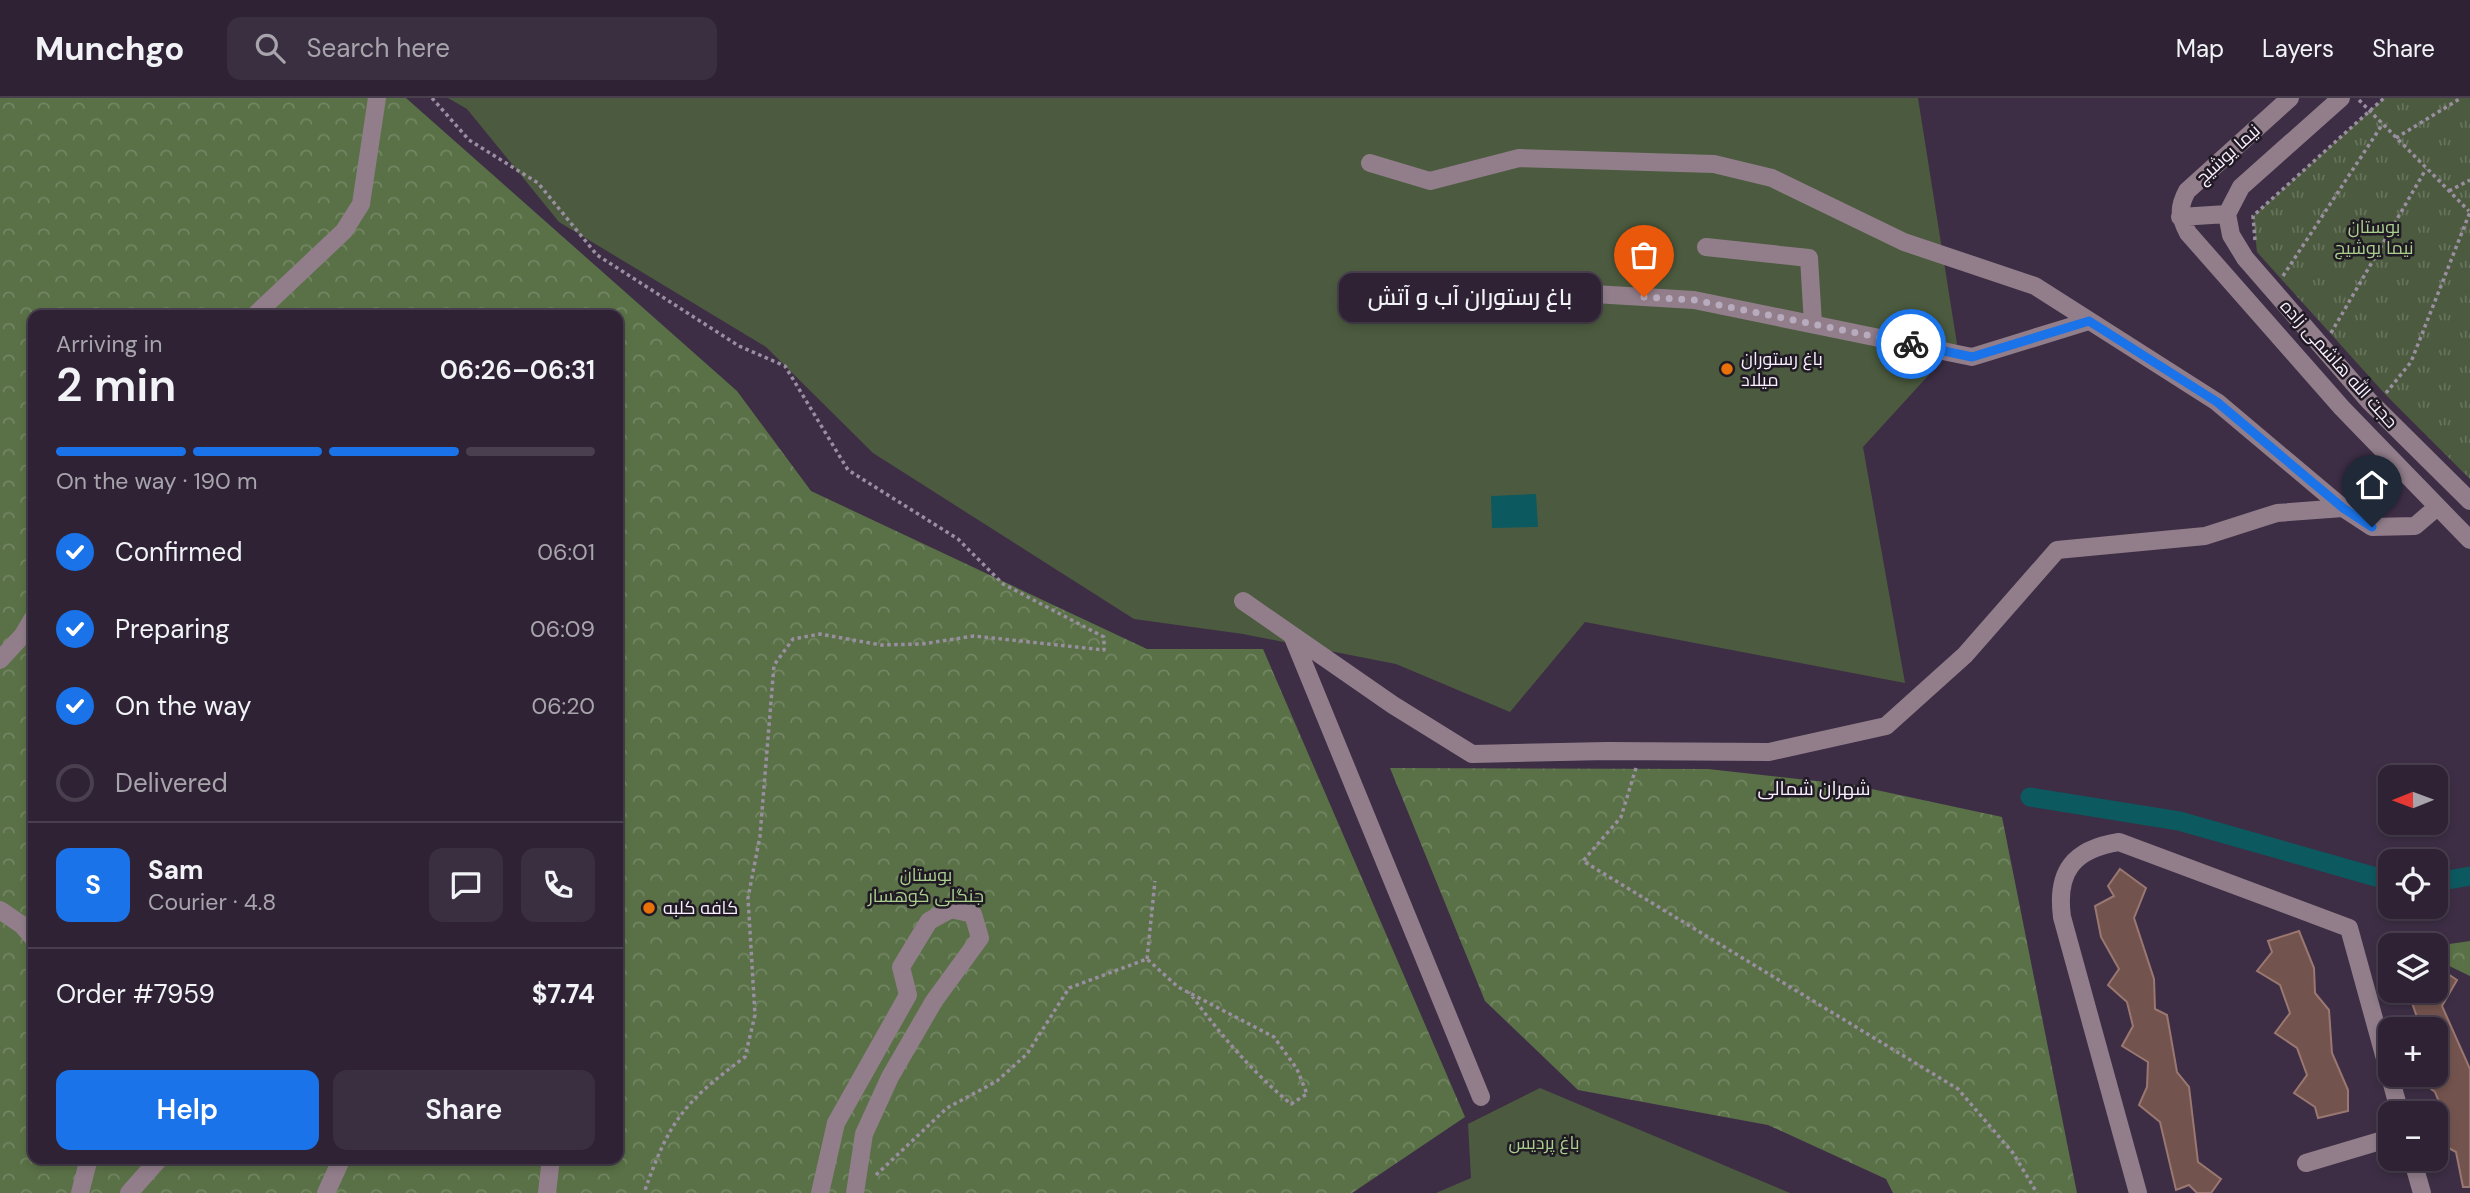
<!DOCTYPE html>
<html lang="en">
<head>
<meta charset="utf-8">
<style>
  body { margin:0; font-family:"DM Sans",Cairo,sans-serif; background:#3a2f40; color:#f1f3f6; height:100vh; display:flex; flex-direction:column; font-size:26px; white-space:nowrap }
  * { box-sizing:border-box; margin:0 }
  p { font-size:23px; color:#a7a4ac }
  .icon { flex:none; width:38px; height:38px; fill:none; stroke:currentColor; stroke-width:2; stroke-linecap:round; stroke-linejoin:round }
  .map { position:relative; flex:1; overflow:hidden }
  .panel { position:absolute; left:28px; top:212px; width:595px; height:854px; display:flex; flex-direction:column; background:#2e2234; border-radius:14px; box-shadow:0 4px 10px #0003,0 0 0 2px #493f4f }
  .panel>* { flex:none }
  .needle { width:46px; rotate:269deg }
  .buttons { position:absolute; left:2378px; top:667px; display:grid; gap:14px }
  .buttons a { display:grid; place-items:center; width:70px; height:70px; border-radius:14px; background:#2e2234; box-shadow:0 4px 10px #0003,0 0 0 2px #493f4f; font-size:35px }
  .pin { position:absolute; display:grid; place-items:center; width:60px; height:60px; color:#fff; margin:-72px -30px; border-radius:50% 50% 50% 0; rotate:-45deg; box-shadow:0 0 7px #0007 }
  .pin .icon { rotate:45deg }
  .courier { position:absolute; display:grid; place-items:center; width:70px; height:70px; margin:-35px; border:5px solid #1a73e8; border-radius:50%; background:#fff; color:#222; box-shadow:0 2px 9px #0007 }
  .bubble { position:absolute; height:49px; border-radius:14px; background:#2e2234; box-shadow:0 4px 10px #0003,0 0 0 2px #493f4f; font-size:23px; font-weight:600; line-height:49px; text-align:center }
  .overview em { font-style:normal; font-weight:600 }
  .overview div { display:flex; flex-direction:column-reverse }
  .overview { display:flex; align-items:center; justify-content:space-between; height:119px; padding:0 28px }
  h1 { font-size:46px; font-weight:600; line-height:52px }
  .bar { display:grid; grid-template-columns:repeat(4,1fr); gap:10px 7px; align-content:center; height:84px; padding:0 28px }
  .bar i { height:9px; border-radius:5px; background:#493f4f }
  .bar .active { background:#1a73e8 }
  .bar p { grid-column:span 4 }
  .line { display:flex; align-items:center; gap:18px; padding:0 28px; border-top:2px solid #493f4f }
  .line div { flex:1 }
  .round { display:grid; place-items:center; flex:none; width:74px; height:74px; border-radius:14px; background:#3a2f40 }
  ol { padding:0 28px; list-style:none }
  li { display:flex; align-items:center; gap:21px; height:77px }
  li p { margin-inline-start:auto }
  li .icon { padding:7px; border-radius:50%; background:#1a73e8; color:#fff; stroke-width:4 }
  li:last-child { color:#a7a4ac }
  li i { width:38px; height:38px; border:4px solid #493f4f; border-radius:50% }
  .action { display:flex; gap:14px; margin-top:auto; padding:14px 28px }
  .action a { flex:1; height:80px; border-radius:14px; background:#1a73e8; color:#fff; font-size:28px; font-weight:600; line-height:80px; text-align:center }
  .action a+a { background:#3a2f40; color:#f1f3f6 }
  header { display:flex; align-items:center; gap:42px; box-sizing:border-box; height:98px; padding:0 35px; background:#2e2234; border-bottom:2px solid #493f4f }
  header strong { font-size:33px }
  nav { display:flex; gap:38px; margin-inline-start:auto; font-size:24px }
  .search { width:490px; height:63px; background:#3a2f40; display:flex; align-items:center; gap:18px; box-sizing:border-box; padding:0 24px; border-radius:14px; color:#a7a4ac; font-size:26px }
  .map>svg:first-child { display:block }
  .green { fill:#4c5b3f }
  .forest { fill:url(#forest-crowns); fill-rule:evenodd }
  .park { fill:url(#park-tufts) }
  .water { fill:#0c595f }
  .lines { fill:none; stroke-linecap:round; stroke-linejoin:round }
  .canal { stroke:#0c595f; stroke-width:19 }
  .building { fill:#73534d; stroke:#9a7871; stroke-width:2 }
  .path { stroke:#9a8ea1; stroke-width:3.5; stroke-dasharray:3.5 3.5; stroke-linecap:butt }
  .minor { stroke:#927e8b; stroke-width:18 }
  .done { stroke:#b7abbd; stroke-width:7; stroke-dasharray:0 12.6 }
  .route { stroke:#1a73e8; stroke-width:9 }
  .food-dot { fill:#e8710a; stroke:#201a24; stroke-width:2.5 }
  .labels { text-anchor:middle; stroke-width:5; stroke-linejoin:round; paint-order:stroke }
  .street-label { font-size:18px; fill:#f9effe; stroke:#201a24 }
  .park-label { font-size:18px; fill:#abd08d; stroke:#201a24 }
  .poi-label { font-size:18px; fill:#f9effe; stroke:#201a24; text-anchor:start }
  .neighbourhood-label { font-size:19px; fill:#f9effe; stroke:#201a24 }
</style>
</head>
<body>
<header>
<strong>Munchgo</strong>
<div class="search"><svg class="icon" aria-label="search" viewBox="0 0 24 24"><circle cx="10" cy="10" r="6"/><path d="M15 15l6 6"/></svg>Search here</div>
<nav><a>Map</a><a>Layers</a><a>Share</a></nav>
</header>
<div class="map">
<svg width="2470" height="1095" viewBox="0 0 2470 1095">
  <defs>
    <pattern id="forest-crowns" width="20" height="18" patternUnits="userSpaceOnUse" patternTransform="scale(1.75)"><rect width="20" height="18" fill="#5a7147"/><path d="M2 6a3 3 0 1 1 6 0M12 15a3 3 0 1 1 6 0" fill="none" stroke="#728663"/></pattern>
    <pattern id="park-tufts" width="24" height="20" patternUnits="userSpaceOnUse" patternTransform="scale(1.75)"><rect width="24" height="20" fill="#4c5b3f"/><path d="M3 7l-1-3M5 7V3M7 7l1-3M15 17l-1-3M17 17v-4M19 17l1-3" fill="none" stroke="#67735c"/></pattern>
  </defs>
  <rect width="100%" height="100%" fill="#3d2e45"/>
  <path class="green" d="M448 0H1918L1957 246 1863 349 1905 585 1585 524 1510 614 1396 566 1243 536 1134 521 873 355 766 249 559 124 467 11Z
    M1540 990 1790 1095H1436L1471 1080 1468 1026Z"/>
  <path class="forest" d="M0 0H406L737 293 811 393 1147 551H1263L1465 1019 1352 1095H0ZM33 217H618V1060H33Z
    M1390 670 1708 671 1853 687 2002 719 2077 1095H1893L1886 1081 1768 1027 1578 992 1485 903Z
    M2470 843V878L2443 865H2436V848Z"/>
  <path class="park" d="M2384 0H2470V381L2385 296 2257 154 2253 118Z"/>
  <path class="water" d="M1536 396 1538 429 1492 430 1491 398Z"/>
  <g class="lines">
    <path class="canal" d="M2030 699 2179 723 2390 783
      M2436 784 2470 778"/>
  </g>
  <path class="building" d="M2120 771 2146 790 2134 820 2154 881 2155 911 2167 917 2177 974 2189 989 2198 1064 2221 1081 2211 1095H2197L2189 1087 2176 1092 2160 1024 2139 1007 2147 989 2148 964 2122 948 2133 928 2127 904 2108 887 2119 871 2101 839 2095 808 2114 798 2108 788Z
    M2299 833 2314 870 2315 895 2329 912 2332 955 2348 992V1013L2318 1020 2315 1009 2294 995 2307 977 2297 950 2275 935 2290 915 2280 887 2257 873 2272 854 2268 843Z
    M2436 868 2457 882 2442 908 2470 971V1089H2463L2456 1054 2436 1043 2445 1019 2435 994 2412 976H2436V931H2421L2409 896 2436 892Z"/>
  <g class="lines">
    <path class="path" d="M432 0 469 42 538 85 597 157 739 248 785 268 848 372 958 441 1003 486 1104 539V552L974 538 922 546 881 547 820 536 793 541 774 567 760 738 748 800 755 917 745 959C684 1004 669 1023 644 1095
      M2359 2 2469 113
      M2396 40 2461 0
      M2449 93 2470 82
      M2255 142 2253 118 2384 0
      M2283 178 2382 27
      M2331 235 2426 71
      M2386 295 2411 264 2470 114
      M1636 670 1621 719 1583 763 1958 991 2013 1055 2037 1095
      M1147 861 1155 783
      M876 1077 947 1010 997 983 1027 956 1069 890 1147 861 1178 889 1274 939 1297 971 1307 996 1291 1006C1251 973 1220 936 1189 894"/>
    <path class="minor" d="M2290 0 2187 93C2178 110 2179 118 2188 135L2342 310 2470 442
      M1370 65 1430 83 1519 60 1714 66 1772 80 1904 144 2035 188 2217 304 2343 410 2372 429 2415 428 2436 410
      M2227 116 2231 137 2245 160 2369 303 2470 403
      M2227 116 2241 89 2341 0
      M2180 119 2227 116
      M1706 149 1809 160 1813 226
      M1594 196 1694 202 1972 259 2089 223
      M255 217 344 133 361 106 377 0
      M1243 503 1393 607 1472 656 1607 653 1769 654 1886 628 1965 557 2057 452 2205 438 2277 415 2343 410
      M1292 537 1481 999
      M0 562 23 537 33 520
      M0 812 22 827 33 840
      M2412 1060 2422 1095
      M2306 1065 2390 1040
      M80 1095 89 1060
      M129 1095 160 1060
      M326 1095 342 1060
      M547 1095 551 1060
      M820 1095 836 1025 908 897 901 869 929 823 951 811 973 816 980 840 934 903 890 979 864 1036 855 1095
      M2138 1095 2062 819C2056 774 2073 751 2119 744L2349 830 2400 1015"/>
  </g>
  <g class="lines">
    <path class="done" d="M1644 199 1695 202 1911 246"/>
    <path class="route" d="M1911 246 1972 259 2089 223 2217 304 2343 410 2372 429"/>
  </g>
  <g class="food-dot">
    <circle cx="1727" cy="271" r="7"/>
    <circle cx="649" cy="810" r="7"/>
  </g>
  <g class="labels">
    <g class="street-label">
      <text transform="translate(2228 56) rotate(-42)" y="6">نیما یوشیج</text>
      <text transform="translate(2339 266) rotate(48)" y="6">حجت الله هاشمی زاده</text>
    </g>
    <g class="park-label">
      <text x="2374" y="135">بوستان<tspan x="2374" dy="21">نیما یوشیج</tspan></text>
      <text x="926" y="783">بوستان<tspan x="926" dy="21">جنگلی کوهسار</tspan></text>
      <text x="1544" y="1051">باغ پردیس</text>
    </g>
    <g class="poi-label">
      <text x="1741" y="267">باغ رستوران<tspan x="1741" dy="21">میلاد</tspan></text>
      <text x="663" y="816">کافه کلبه</text>
    </g>
    <g class="neighbourhood-label">
      <text x="1814" y="697">شهران شمالی</text>
    </g>
  </g>
</svg>
<div class="buttons">
<a><svg class="needle" viewBox="-14 -14 28 28"><path d="M0-13l5 13h-10z" fill="#e53935"/><path d="M0 13l5-13h-10z" fill="#a7a4ac"/></svg></a>
<a><svg class="icon" aria-label="locate" viewBox="0 0 24 24"><circle cx="12" cy="12" r="6"/><path d="M12 2v4M12 18v4M2 12h4M18 12h4"/></svg></a>
<a><svg class="icon" aria-label="layers" viewBox="0 0 24 24"><path d="M12 4l9 5-9 5-9-5zM3 14l9 5 9-5"/></svg></a>
<a>+</a>
<a>−</a>
</div>
<div class="pin" style="left:1644px;top:199px;background:#ea580c"><svg class="icon" aria-label="bag" viewBox="0 0 24 24"><path d="M5 8h14l-1 12H6zM9 8a3 3 0 0 1 6 0"/></svg></div>
<div class="pin" style="left:2372px;top:429px;background:#1f2937"><svg class="icon" aria-label="home" viewBox="0 0 24 24"><path d="M3 11l9-7 9 7M6 9v11h12V9"/></svg></div>
<div class="courier" style="left:1911px;top:246px"><svg class="icon" aria-label="bike" viewBox="0 0 24 24"><circle cx="6" cy="16" r="4"/><circle cx="18" cy="16" r="4"/><path d="M6 16l4-8h5l3 8M10 8l3 8H6M13 5h3"/></svg></div>
<div class="bubble" style="left:1339px;top:175px;width:262px">باغ رستوران آب و آتش</div>
<section class="panel">
<div class="overview"><div><h1>2 min</h1><p>Arriving in</p></div><em>06:26–06:31</em></div>
<div class="bar"><i class="active"></i><i class="active"></i><i class="active"></i><i></i><p>On the way · 190 m</p></div>
<ol>
<li><svg class="icon" aria-label="check" viewBox="0 0 24 24"><path d="M5 12l5 5 9-10"/></svg>Confirmed<p>06:01</p></li>
<li><svg class="icon" aria-label="check" viewBox="0 0 24 24"><path d="M5 12l5 5 9-10"/></svg>Preparing<p>06:09</p></li>
<li><svg class="icon" aria-label="check" viewBox="0 0 24 24"><path d="M5 12l5 5 9-10"/></svg>On the way<p>06:20</p></li>
<li><i></i>Delivered</li>
</ol>
<div class="line" style="height:126px"><b class="round" style="background:#1a73e8;color:#fff">S</b><div><b>Sam</b><p>Courier · 4.8</p></div><a class="round"><svg class="icon" aria-label="chat" viewBox="0 0 24 24"><path d="M4 5h16v11H9l-5 4z"/></svg></a><a class="round"><svg class="icon" aria-label="phone" viewBox="0 0 24 24"><path d="M5 4h4l2 5-3 2q2 4 5 5l2-3 5 2v4C11 20 4 13 5 4z"/></svg></a></div>
<div class="line" style="height:91px"><div>Order #7959</div><b>$7.74</b></div>
<div class="action"><a>Help</a><a>Share</a></div>
</section>
</div>
</body>
</html>
